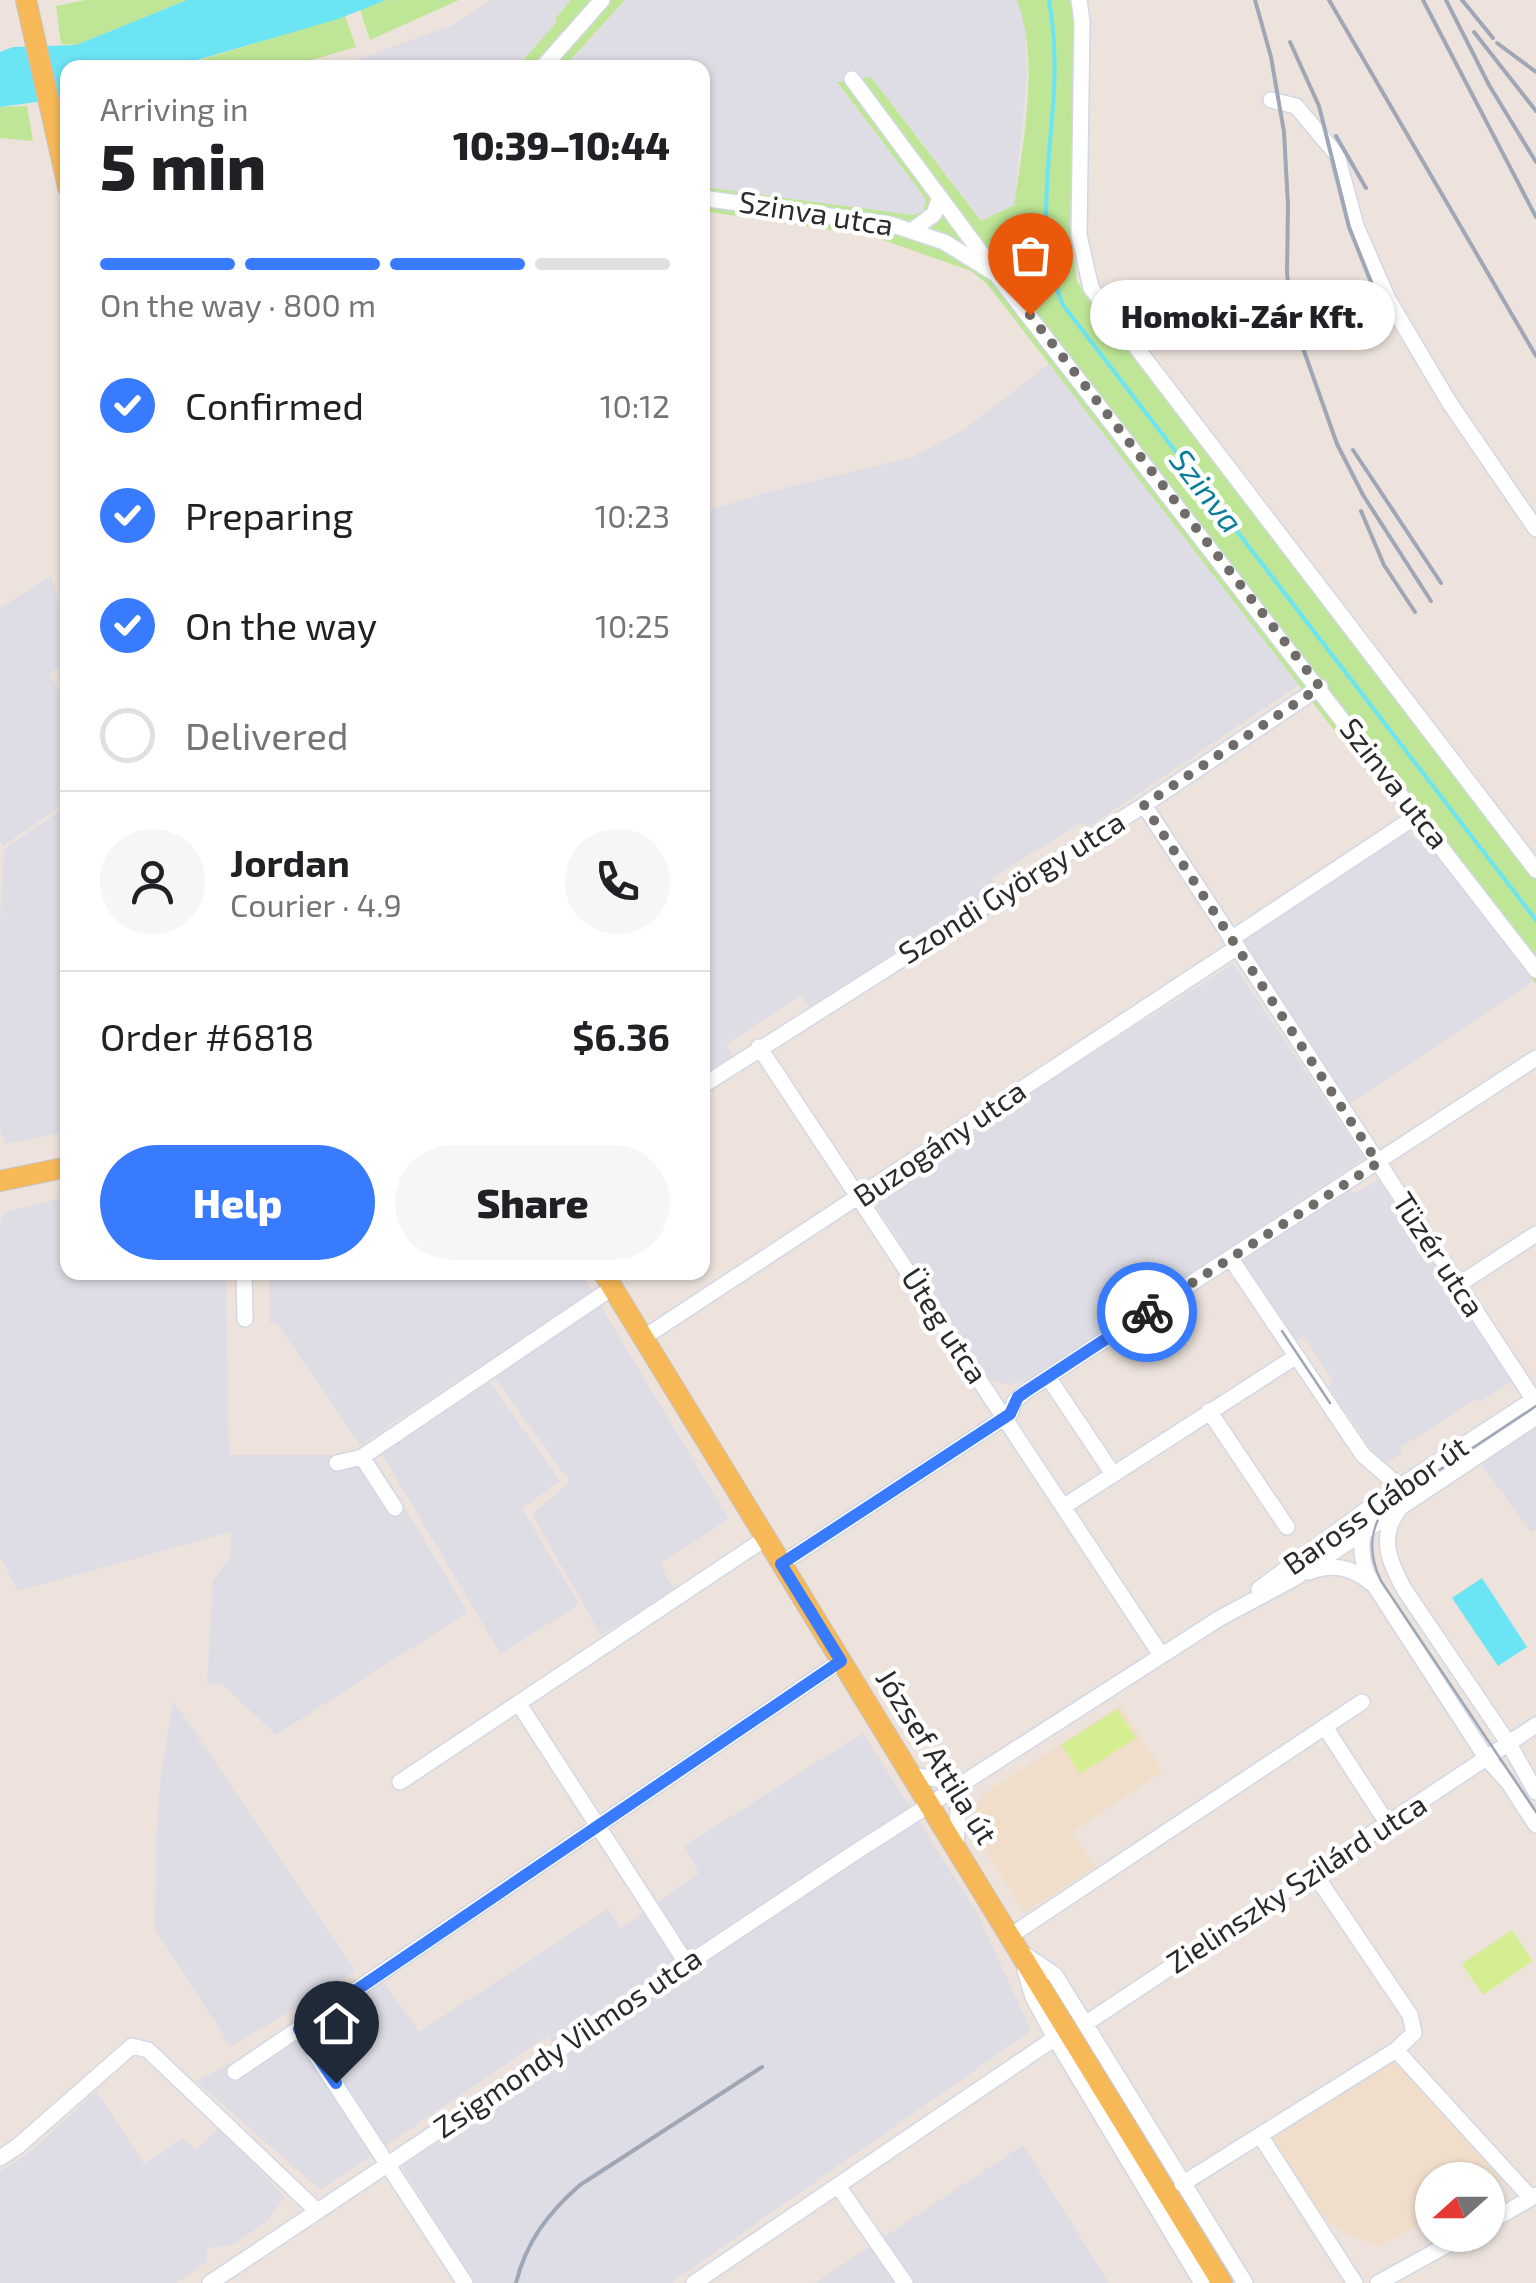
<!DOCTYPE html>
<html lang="en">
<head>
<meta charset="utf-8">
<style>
  body { margin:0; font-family:"Exo 2",sans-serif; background:#f6f6f6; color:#202124; height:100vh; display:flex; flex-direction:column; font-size:38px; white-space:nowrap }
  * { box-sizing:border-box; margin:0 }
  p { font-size:32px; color:#757577 }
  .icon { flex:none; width:55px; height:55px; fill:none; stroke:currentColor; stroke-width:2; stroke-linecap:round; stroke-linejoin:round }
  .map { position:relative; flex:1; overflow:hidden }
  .drawer { position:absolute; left:60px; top:60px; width:650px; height:1220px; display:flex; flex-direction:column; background:#fff; border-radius:20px; box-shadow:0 2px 8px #0004 }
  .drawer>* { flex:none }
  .needle { width:65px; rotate:249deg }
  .tools { position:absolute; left:1415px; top:2162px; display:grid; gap:20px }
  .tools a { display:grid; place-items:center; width:90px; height:90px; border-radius:50%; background:#fff; box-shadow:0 2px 8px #0004; font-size:50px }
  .pin { position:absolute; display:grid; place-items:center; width:85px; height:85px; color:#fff; margin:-102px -42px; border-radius:50% 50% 50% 0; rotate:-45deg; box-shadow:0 0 10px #0007 }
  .pin .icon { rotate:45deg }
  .courier { position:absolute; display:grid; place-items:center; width:100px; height:100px; margin:-50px; border:8px solid #387bff; border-radius:50%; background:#fff; color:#222; box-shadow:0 2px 12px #0007 }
  .bubble { position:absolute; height:70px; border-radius:35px; background:#fff; box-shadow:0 2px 8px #0004; font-size:32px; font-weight:800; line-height:70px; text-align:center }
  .head em { font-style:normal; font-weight:800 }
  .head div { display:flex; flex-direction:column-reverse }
  .head { display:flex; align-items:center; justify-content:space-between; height:170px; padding:0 40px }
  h1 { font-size:65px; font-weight:800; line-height:75px }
  .bar { display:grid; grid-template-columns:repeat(4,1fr); gap:15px 10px; align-content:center; height:120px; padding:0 40px }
  .bar i { height:12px; border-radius:8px; background:#e0e0e0 }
  .bar .selected { background:#387bff }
  .bar p { grid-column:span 4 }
  .line { display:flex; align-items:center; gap:25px; padding:0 40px; border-top:2px solid #e0e0e0 }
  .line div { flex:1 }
  .round { display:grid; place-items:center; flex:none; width:105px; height:105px; border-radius:52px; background:#f6f6f6 }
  ol { padding:0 40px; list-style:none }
  li { display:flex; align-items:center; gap:30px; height:110px }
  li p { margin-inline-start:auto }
  li .icon { padding:10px; border-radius:50%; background:#387bff; color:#fff; stroke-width:4 }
  li:last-child { color:#757577 }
  li i { width:55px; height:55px; border:5px solid #e0e0e0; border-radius:50% }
  .action { display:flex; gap:20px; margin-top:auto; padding:20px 40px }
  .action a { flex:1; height:115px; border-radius:60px; background:#387bff; color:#fff; font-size:40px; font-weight:800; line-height:115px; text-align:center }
  .action a+a { background:#f6f6f6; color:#202124 }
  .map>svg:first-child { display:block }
  .industrial { fill:#dedde5 }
  .education { fill:#f0decb }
  .green { fill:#bee696 }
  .pitch { fill:#d5ee92 }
  .water { fill:#6be4f4 }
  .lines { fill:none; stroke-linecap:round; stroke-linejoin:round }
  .stream { stroke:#6be4f4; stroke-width:4 }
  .minor-casing { stroke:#d1d8e4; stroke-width:18 }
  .major-casing { stroke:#c4c4c4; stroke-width:22 }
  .minor { stroke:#fff; stroke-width:15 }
  .major { stroke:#f7b958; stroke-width:20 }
  .tram { stroke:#9fa6b6; stroke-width:2.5 }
  .rail { stroke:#9fa6b6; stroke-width:4 }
  .done { stroke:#6f6b69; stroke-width:10; stroke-dasharray:0 18 }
  .route { stroke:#387bff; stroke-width:12 }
  .labels { text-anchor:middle; stroke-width:9; stroke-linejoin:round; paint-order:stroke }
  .street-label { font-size:30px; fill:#2b2b2b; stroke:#fff }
  .water-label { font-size:32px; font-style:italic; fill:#087e9b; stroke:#fff }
</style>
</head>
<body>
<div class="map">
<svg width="1536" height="2283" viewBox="0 0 1536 2283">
  <rect width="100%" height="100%" fill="#ede3dc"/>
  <path class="industrial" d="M491 0H571L555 19 557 23 516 67 334 68 453 25Z
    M625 0H1017L1025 20 1027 78 1014 205 982 221 871 77 837 83 926 199 923 212 912 215 703 187 702 68H564Z
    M1050 363 1299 685 1087 828 1082 822 992 878 997 888 811 1010 801 995 727 1045 733 1056 703 1075V512L768 492 912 457 965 429Z
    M51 576 67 630V662L50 673 67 709V802L3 846 0 840V608Z
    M67 806V1132L5 1144 0 1130V918L4 849Z
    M1406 827 1414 838 1427 842 1533 981 1349 1104 1243 939Z
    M1233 964 1364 1158 1032 1379 1009 1385 991 1380 978 1366 870 1195Z
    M1378 1179 1512 1381 1480 1402 1477 1398 1401 1447 1403 1452 1383 1466 1328 1386 1333 1382 1304 1336 1292 1342 1240 1263 1349 1188 1354 1194Z
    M67 1197 68 1272 226 1273 229 1455H372L468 1612 276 1735 222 1684 207 1683 213 1581 230 1557 231 1532 18 1591 0 1556V1224L3 1213Z
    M269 1273H581L729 1519 660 1564 674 1590 601 1635 532 1514 570 1482 484 1363 360 1445 277 1323H270Z
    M490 1382 560 1481 522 1509 579 1604 501 1654 381 1453Z
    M1536 1418V1529L1531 1532 1481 1464Z
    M173 1700 356 1971 231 2047 155 1929 156 1836 161 1774Z
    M863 1733 977 1913 1031 2031 671 2283H475L401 2166 565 2062 548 2036 320 2190 196 2081 299 2029 379 1975 419 2032 608 1909 621 1928 699 1873 684 1846Z
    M97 2091 144 2164 182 2138 196 2150 220 2126 284 2197 268 2221 234 2244 207 2249V2262L176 2283H0V2171L29 2153Z
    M1023 2145 1109 2283H815Z"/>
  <path class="education" d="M1120 1705 1163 1771 1072 1832 1095 1867 1024 1912 970 1826 982 1795Z
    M1392 2056 1506 2178 1488 2188V2180H1432V2217L1378 2247 1337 2229 1303 2195 1267 2139Z"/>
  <path class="green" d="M86 0H187L76 45 61 44 56 6Z
    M386 0H459L370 40 360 10Z
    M571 0H625L564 67 516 68 556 23 555 19Z
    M1017 0H1071L1075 39 1070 226 1077 282 1536 880V984L1372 765 1365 770 987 284 971 271 872 236 703 211V187L912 215 923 212 926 199 837 82 871 77 981 221 1014 205C1023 144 1040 59 1017 0Z
    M345 16 356 47 288 67 173 68Z
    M27 106 33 141 0 138V107Z"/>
  <path class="pitch" d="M1117 1709 1136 1738 1080 1774 1062 1745Z
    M1512 1930 1533 1961 1483 1995 1462 1964Z"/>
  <path class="water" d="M187 0H386L338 19 173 67 68 68 67 98 0 107V52L13 47 76 45Z
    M1482 1578 1527 1647 1498 1666 1452 1598Z"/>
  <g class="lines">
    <path class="stream" d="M1049 0C1051 15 1054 31 1054 46 1059 131 1028 224 1063 305L1536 920"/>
    <g class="minor-casing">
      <path id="minor" d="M1079 0 1082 22 1079 235 1091 288 1536 870
        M542 68 602 0
        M852 79 993 269
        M1271 100 1296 106 1337 155 1356 226 1388 299 1449 402 1536 529
        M702 198 893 225 944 242 996 274 1536 970
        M913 230 934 214 940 197
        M1144 805 1536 1403
        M1231 939 1418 815
        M759 1047 1161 1655
        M702 1086 1144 805 1320 687
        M1231 1259 1363 1455 1399 1486
        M244 1272 245 1319
        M1458 1285 1536 1234
        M643 1338 1236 948
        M1048 1377 1113 1474
        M1209 1411 1287 1527
        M362 1457 395 1508
        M337 1463 362 1457 612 1288
        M1382 1498C1363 1522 1356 1543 1367 1574L1487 1759 1508 1782 1536 1825
        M1063 1507 1295 1357
        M1398 1511C1378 1538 1390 1563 1404 1589L1509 1744 1536 1792
        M781 1564 1010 1414 1015 1401 1025 1392 1536 1058
        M1309 1572C1333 1563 1352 1567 1371 1583
        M1259 1589 1385 1496 1536 1398
        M519 1704 687 1964
        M1325 1727 1387 1823
        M910 1775 966 1783
        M400 1782 766 1538
        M956 1847 959 1797 966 1783
        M1010 1936 1362 1702
        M1024 1954 1055 1975 1245 2283
        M1025 1970 1033 1997 1055 2038 1202 2283
        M1085 2024 1536 1725
        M299 2029 465 2283
        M1396 2050 1531 2198
        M235 2072 841 1661
        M1261 2137 1355 2283
        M0 2158 18 2146 132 2046 148 2050 317 2211
        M1182 2184 1396 2050 1414 2033 1410 2015 1314 1873
        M838 2186 905 2283
        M1488 2223 1536 2195
        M210 2283 848 1857 1220 1618 1293 1579 1536 1417
        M694 2283 1055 2038
        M1378 2283 1465 2235"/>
    </g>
    <g class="major-casing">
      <path id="major" d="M26 0 68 187
        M0 1181 68 1167
        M603 1272 1222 2283"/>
    </g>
    <use href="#minor" class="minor"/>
    <use href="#major" class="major"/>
    <path class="tram" d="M1282 1331 1330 1403
      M1536 1406 1388 1504C1369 1527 1368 1554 1381 1581L1536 1812"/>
    <path class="rail" d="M1255 0 1271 57 1284 132 1288 206 1287 274 1293 320 1337 444 1363 495 1431 601
      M1329 0 1536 356
      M1423 0 1536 217
      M1446 0 1489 85 1536 162
      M1462 0 1493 38
      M1474 32 1536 111
      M1290 42 1319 106 1349 227 1373 287
      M1497 43 1536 72
      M1336 136 1366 188
      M1353 450 1441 583
      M1361 511 1384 565 1415 612
      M516 2283C526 2242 548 2213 580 2185L762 2067"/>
  </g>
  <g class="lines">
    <path class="done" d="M1030 315 1320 687 1144 805 1378 1163 1147 1312"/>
    <path class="route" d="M336 2083 299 2029 841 1661 781 1564 1010 1414 1018 1397 1025 1392 1147 1312"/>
  </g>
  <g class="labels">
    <g class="street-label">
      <text transform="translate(816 214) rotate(9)" y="10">Szinva utca</text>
      <text transform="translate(1394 784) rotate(52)" y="10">Szinva utca</text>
      <text transform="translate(1012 888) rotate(-32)" y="10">Szondi György utca</text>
      <text transform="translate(940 1144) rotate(-34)" y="10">Buzogány utca</text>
      <text transform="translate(1438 1255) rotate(57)" y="10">Tüzér utca</text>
      <text transform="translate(944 1326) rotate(57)" y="10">Üteg utca</text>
      <text transform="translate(1376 1506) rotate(-35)" y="10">Baross Gábor út</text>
      <text transform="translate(936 1757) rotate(58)" y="10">József Attila út</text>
      <text transform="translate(1297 1884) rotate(-33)" y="10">Zielinszky Szilárd utca</text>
      <text transform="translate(568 2043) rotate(-34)" y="10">Zsigmondy Vilmos utca</text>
    </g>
    <g class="water-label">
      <text transform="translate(1206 491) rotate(52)" y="11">Szinva</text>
    </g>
  </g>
</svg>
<div class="tools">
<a><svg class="needle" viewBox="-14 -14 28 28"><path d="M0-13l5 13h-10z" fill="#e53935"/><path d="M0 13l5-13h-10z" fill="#757577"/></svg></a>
</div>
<div class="pin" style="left:1030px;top:315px;background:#ea580c"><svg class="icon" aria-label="bag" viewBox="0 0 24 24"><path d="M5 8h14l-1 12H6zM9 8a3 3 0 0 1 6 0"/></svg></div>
<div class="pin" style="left:336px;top:2083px;background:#1f2937"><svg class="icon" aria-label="home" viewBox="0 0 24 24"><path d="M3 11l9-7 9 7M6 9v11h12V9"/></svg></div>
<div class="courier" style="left:1147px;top:1312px"><svg class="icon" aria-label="bike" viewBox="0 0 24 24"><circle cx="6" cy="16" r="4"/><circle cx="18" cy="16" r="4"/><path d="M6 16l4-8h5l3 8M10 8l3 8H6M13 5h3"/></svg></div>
<div class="bubble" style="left:1090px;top:280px;width:305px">Homoki-Zár Kft.</div>
<section class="drawer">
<div class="head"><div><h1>5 min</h1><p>Arriving in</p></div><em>10:39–10:44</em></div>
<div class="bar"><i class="selected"></i><i class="selected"></i><i class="selected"></i><i></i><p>On the way · 800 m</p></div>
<ol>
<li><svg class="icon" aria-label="check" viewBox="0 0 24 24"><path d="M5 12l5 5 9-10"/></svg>Confirmed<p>10:12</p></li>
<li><svg class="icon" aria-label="check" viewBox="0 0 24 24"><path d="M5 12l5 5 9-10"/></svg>Preparing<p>10:23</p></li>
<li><svg class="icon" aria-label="check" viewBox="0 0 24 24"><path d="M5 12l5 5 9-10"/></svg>On the way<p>10:25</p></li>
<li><i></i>Delivered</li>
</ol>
<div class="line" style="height:180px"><a class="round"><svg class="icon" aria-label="person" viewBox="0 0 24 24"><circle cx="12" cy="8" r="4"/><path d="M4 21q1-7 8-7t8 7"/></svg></a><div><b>Jordan</b><p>Courier · 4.9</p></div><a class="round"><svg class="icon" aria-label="phone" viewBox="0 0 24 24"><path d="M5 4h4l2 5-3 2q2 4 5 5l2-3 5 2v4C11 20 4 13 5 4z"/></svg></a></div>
<div class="line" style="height:130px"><div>Order #6818</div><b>$6.36</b></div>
<div class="action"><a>Help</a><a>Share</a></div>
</section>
</div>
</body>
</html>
